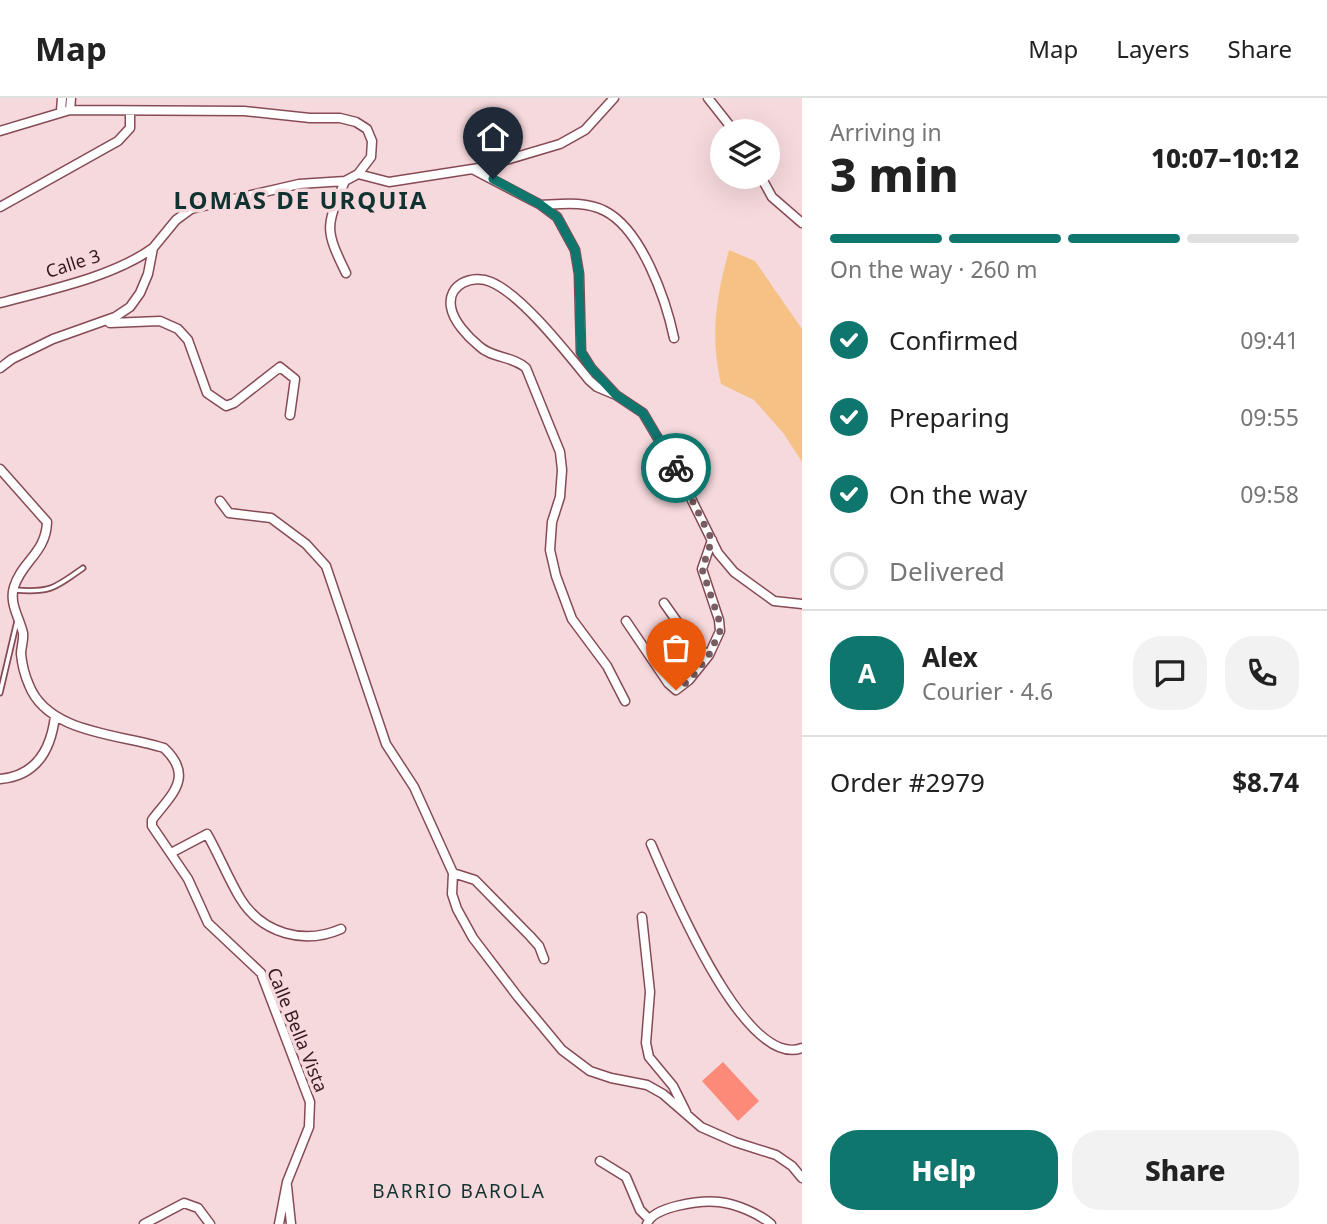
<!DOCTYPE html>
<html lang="en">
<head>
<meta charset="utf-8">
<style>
  body { margin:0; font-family:"Noto Sans",sans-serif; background:#f2f2f2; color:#222; height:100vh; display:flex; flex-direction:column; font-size:26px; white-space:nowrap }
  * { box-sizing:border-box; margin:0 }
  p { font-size:23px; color:#767676 }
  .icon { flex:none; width:38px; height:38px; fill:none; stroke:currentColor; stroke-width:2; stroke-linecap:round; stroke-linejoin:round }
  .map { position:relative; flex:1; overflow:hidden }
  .side { display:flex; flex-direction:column; background:#fff; width:525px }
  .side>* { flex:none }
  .fabs { position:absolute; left:710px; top:21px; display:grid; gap:14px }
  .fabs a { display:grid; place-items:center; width:70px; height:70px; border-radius:50%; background:#fff; box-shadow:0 7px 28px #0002; font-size:35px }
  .pin { position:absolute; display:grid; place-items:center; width:60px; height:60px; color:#fff; margin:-72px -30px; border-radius:50% 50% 50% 0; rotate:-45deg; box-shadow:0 0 7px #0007 }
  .pin .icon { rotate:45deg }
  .courier { position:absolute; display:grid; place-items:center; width:70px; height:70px; margin:-35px; border:5px solid #0f766e; border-radius:50%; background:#fff; color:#222; box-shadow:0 2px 9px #0007 }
  .head em { font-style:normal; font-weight:800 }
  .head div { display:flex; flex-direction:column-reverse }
  .head { display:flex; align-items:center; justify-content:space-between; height:119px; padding:0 28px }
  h1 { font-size:46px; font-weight:800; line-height:52px }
  .bar { display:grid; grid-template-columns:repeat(4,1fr); gap:10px 7px; align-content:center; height:84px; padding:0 28px }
  .bar i { height:9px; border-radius:5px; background:#e0e0e0 }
  .bar .selected { background:#0f766e }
  .bar p { grid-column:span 4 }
  .line { display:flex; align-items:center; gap:18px; padding:0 28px; border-top:2px solid #e0e0e0 }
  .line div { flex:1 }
  .round { display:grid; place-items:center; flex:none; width:74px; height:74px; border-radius:28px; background:#f2f2f2 }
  ol { padding:0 28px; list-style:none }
  li { display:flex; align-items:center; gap:21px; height:77px }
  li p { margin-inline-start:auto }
  li .icon { padding:7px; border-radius:50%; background:#0f766e; color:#fff; stroke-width:4 }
  li:last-child { color:#767676 }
  li i { width:38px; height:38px; border:4px solid #e0e0e0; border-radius:50% }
  .action { display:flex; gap:14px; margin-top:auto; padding:14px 28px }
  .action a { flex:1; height:80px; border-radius:28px; background:#0f766e; color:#fff; font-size:28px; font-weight:800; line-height:80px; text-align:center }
  .action a+a { background:#f2f2f2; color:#222 }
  header { display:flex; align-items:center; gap:42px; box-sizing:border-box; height:98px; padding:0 35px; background:#fff; border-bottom:2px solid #e0e0e0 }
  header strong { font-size:33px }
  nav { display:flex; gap:38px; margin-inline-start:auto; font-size:24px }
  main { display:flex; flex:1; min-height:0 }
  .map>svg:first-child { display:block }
  .green { fill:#f6c184 }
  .building { fill:#fc8a79 }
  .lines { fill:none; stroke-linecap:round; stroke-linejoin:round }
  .lane-casing { stroke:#864b55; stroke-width:7 }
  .street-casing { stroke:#864b55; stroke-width:11 }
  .lane { stroke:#fff; stroke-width:3.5 }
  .street { stroke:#fff; stroke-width:8 }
  .done { stroke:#785d62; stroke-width:7; stroke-dasharray:0 12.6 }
  .route { stroke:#0f766e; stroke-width:9 }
  .labels { text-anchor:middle; stroke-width:7; stroke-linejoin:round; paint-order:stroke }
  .street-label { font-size:18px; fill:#341a1f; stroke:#f6d9dd }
  .neighbourhood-label { font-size:19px; letter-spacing:2px; fill:#103331; stroke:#f6d9dd }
  .district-label { font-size:24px; font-weight:bold; letter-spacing:2px; fill:#103331; stroke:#f6d9dd }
</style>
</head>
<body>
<header>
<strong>Map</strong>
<nav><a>Map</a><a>Layers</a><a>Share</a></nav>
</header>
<main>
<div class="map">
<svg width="802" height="1126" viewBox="0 0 802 1126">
  <rect width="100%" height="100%" fill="#f6d9dd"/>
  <path class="green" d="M729 152 755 163 802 231V364L784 336 754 302 721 286C710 237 716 200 729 152Z"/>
  <path class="building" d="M723 964 759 1003 738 1023 702 983Z"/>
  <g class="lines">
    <g class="lane-casing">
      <path id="lane" d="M15 492C50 495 55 490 83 470
        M0 595 17 523"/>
    </g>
    <g class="street-casing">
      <path id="street" d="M708 0 734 33
        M70 12 71 0
        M61 13 62 0
        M0 33 70 12 244 13 310 20H340L356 24 367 31 372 43 371 59 358 76 345 83 299 86 191 111 176 122 153 150 148 176 140 195 130 209 115 219 53 241 12 261 0 270
        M474 72 541 107 557 119 575 152 579 176 581 254 591 270 616 297 643 315 679 376 718 455 734 474 774 503 802 506
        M358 76 389 84 479 70 560 46 585 32 614 0
        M761 79 772 99 802 125
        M345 83C326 129 324 130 346 175
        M541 107C563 106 585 103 605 113 642 132 666 202 674 240
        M0 109 118 43 130 30V13
        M0 205C48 192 113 179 153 150
        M110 225 160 223 178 231 188 242 207 295 226 308 234 305 280 269 295 281 290 317
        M616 297 597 289 589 282C567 255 522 197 491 184 473 176 447 186 451 209 453 223 468 239 479 248 491 260 513 258 526 270L560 354 562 372 560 399 552 424 550 452 556 478 572 521 607 568 625 603
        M0 371 47 424C46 455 22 463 14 489 9 505 19 519 23 535 24 542 21 549 21 556 22 566 25 578 29 587 48 636 121 636 164 650 195 679 171 697 152 722V728L188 781 208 825 261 875 310 1004 309 1029 287 1084 279 1126
        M220 403 229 415 271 420 306 446 326 468 386 646 414 689 453 775 452 796 457 811 473 840 518 899 562 952 590 973 611 980 647 987 663 996 701 1029 735 1044 776 1057 792 1068 802 1080
        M664 505 695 549 709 557 720 533 719 522 702 471 712 442
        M626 523 668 585 676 592 689 582 709 557
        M0 681C36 678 51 652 55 618
        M651 746C669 787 744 972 802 950
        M171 755 207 736C219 757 228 780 240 800 262 836 304 847 341 831
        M453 775 475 782 530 838 539 848 544 861
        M642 819 650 894 646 945 649 959 673 988 686 1014
        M600 1063 626 1079 640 1112 649 1121
        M287 1088 291 1126
        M144 1126 184 1105 198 1110 210 1126
        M647 1126C653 1108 702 1102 719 1104 736 1106 758 1115 771 1126"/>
    </g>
    <use href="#lane" class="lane"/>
    <use href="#street" class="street"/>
  </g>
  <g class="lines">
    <path class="done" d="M676 370 712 442 702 471 719 522 720 533 709 557 690 582 676 592"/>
    <path class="route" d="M493 81 541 107 557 119 575 152 579 176 581 254 591 270 616 297 643 315 676 370"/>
  </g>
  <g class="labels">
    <g class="street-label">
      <text transform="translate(73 166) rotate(-18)" y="6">Calle 3</text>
      <text transform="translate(297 932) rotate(68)" y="6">Calle Bella Vista</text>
    </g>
    <g class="neighbourhood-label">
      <text x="459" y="1100">BARRIO BAROLA</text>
    </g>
    <g class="district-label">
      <text x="301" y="111">LOMAS DE URQUIA</text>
    </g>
  </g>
</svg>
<div class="fabs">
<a><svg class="icon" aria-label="layers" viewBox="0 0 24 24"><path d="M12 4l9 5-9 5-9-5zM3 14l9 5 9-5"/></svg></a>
</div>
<div class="pin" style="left:676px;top:592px;background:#ea580c"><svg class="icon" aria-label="bag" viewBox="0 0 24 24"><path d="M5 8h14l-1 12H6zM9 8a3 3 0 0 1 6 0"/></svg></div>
<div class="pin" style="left:493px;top:81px;background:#1f2937"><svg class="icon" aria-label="home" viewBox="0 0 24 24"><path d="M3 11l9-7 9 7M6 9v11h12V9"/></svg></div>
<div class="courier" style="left:676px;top:370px"><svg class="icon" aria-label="bike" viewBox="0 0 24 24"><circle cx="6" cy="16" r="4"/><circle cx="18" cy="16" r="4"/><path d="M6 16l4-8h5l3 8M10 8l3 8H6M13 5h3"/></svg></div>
</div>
<section class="side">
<div class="head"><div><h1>3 min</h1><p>Arriving in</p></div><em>10:07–10:12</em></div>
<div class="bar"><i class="selected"></i><i class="selected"></i><i class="selected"></i><i></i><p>On the way · 260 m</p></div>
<ol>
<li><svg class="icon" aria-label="check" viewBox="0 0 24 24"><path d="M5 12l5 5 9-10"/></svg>Confirmed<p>09:41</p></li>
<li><svg class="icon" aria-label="check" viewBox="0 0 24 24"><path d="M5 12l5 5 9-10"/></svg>Preparing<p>09:55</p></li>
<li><svg class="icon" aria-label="check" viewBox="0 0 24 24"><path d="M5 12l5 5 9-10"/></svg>On the way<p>09:58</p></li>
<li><i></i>Delivered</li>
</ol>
<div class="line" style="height:126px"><b class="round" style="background:#0f766e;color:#fff">A</b><div><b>Alex</b><p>Courier · 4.6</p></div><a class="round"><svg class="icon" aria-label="chat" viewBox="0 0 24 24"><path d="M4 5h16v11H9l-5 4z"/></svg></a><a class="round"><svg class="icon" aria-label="phone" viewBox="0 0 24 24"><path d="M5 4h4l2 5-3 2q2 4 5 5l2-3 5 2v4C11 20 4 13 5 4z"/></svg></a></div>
<div class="line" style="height:91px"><div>Order #2979</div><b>$8.74</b></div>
<div class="action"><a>Help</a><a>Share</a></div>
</section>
</main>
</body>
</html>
